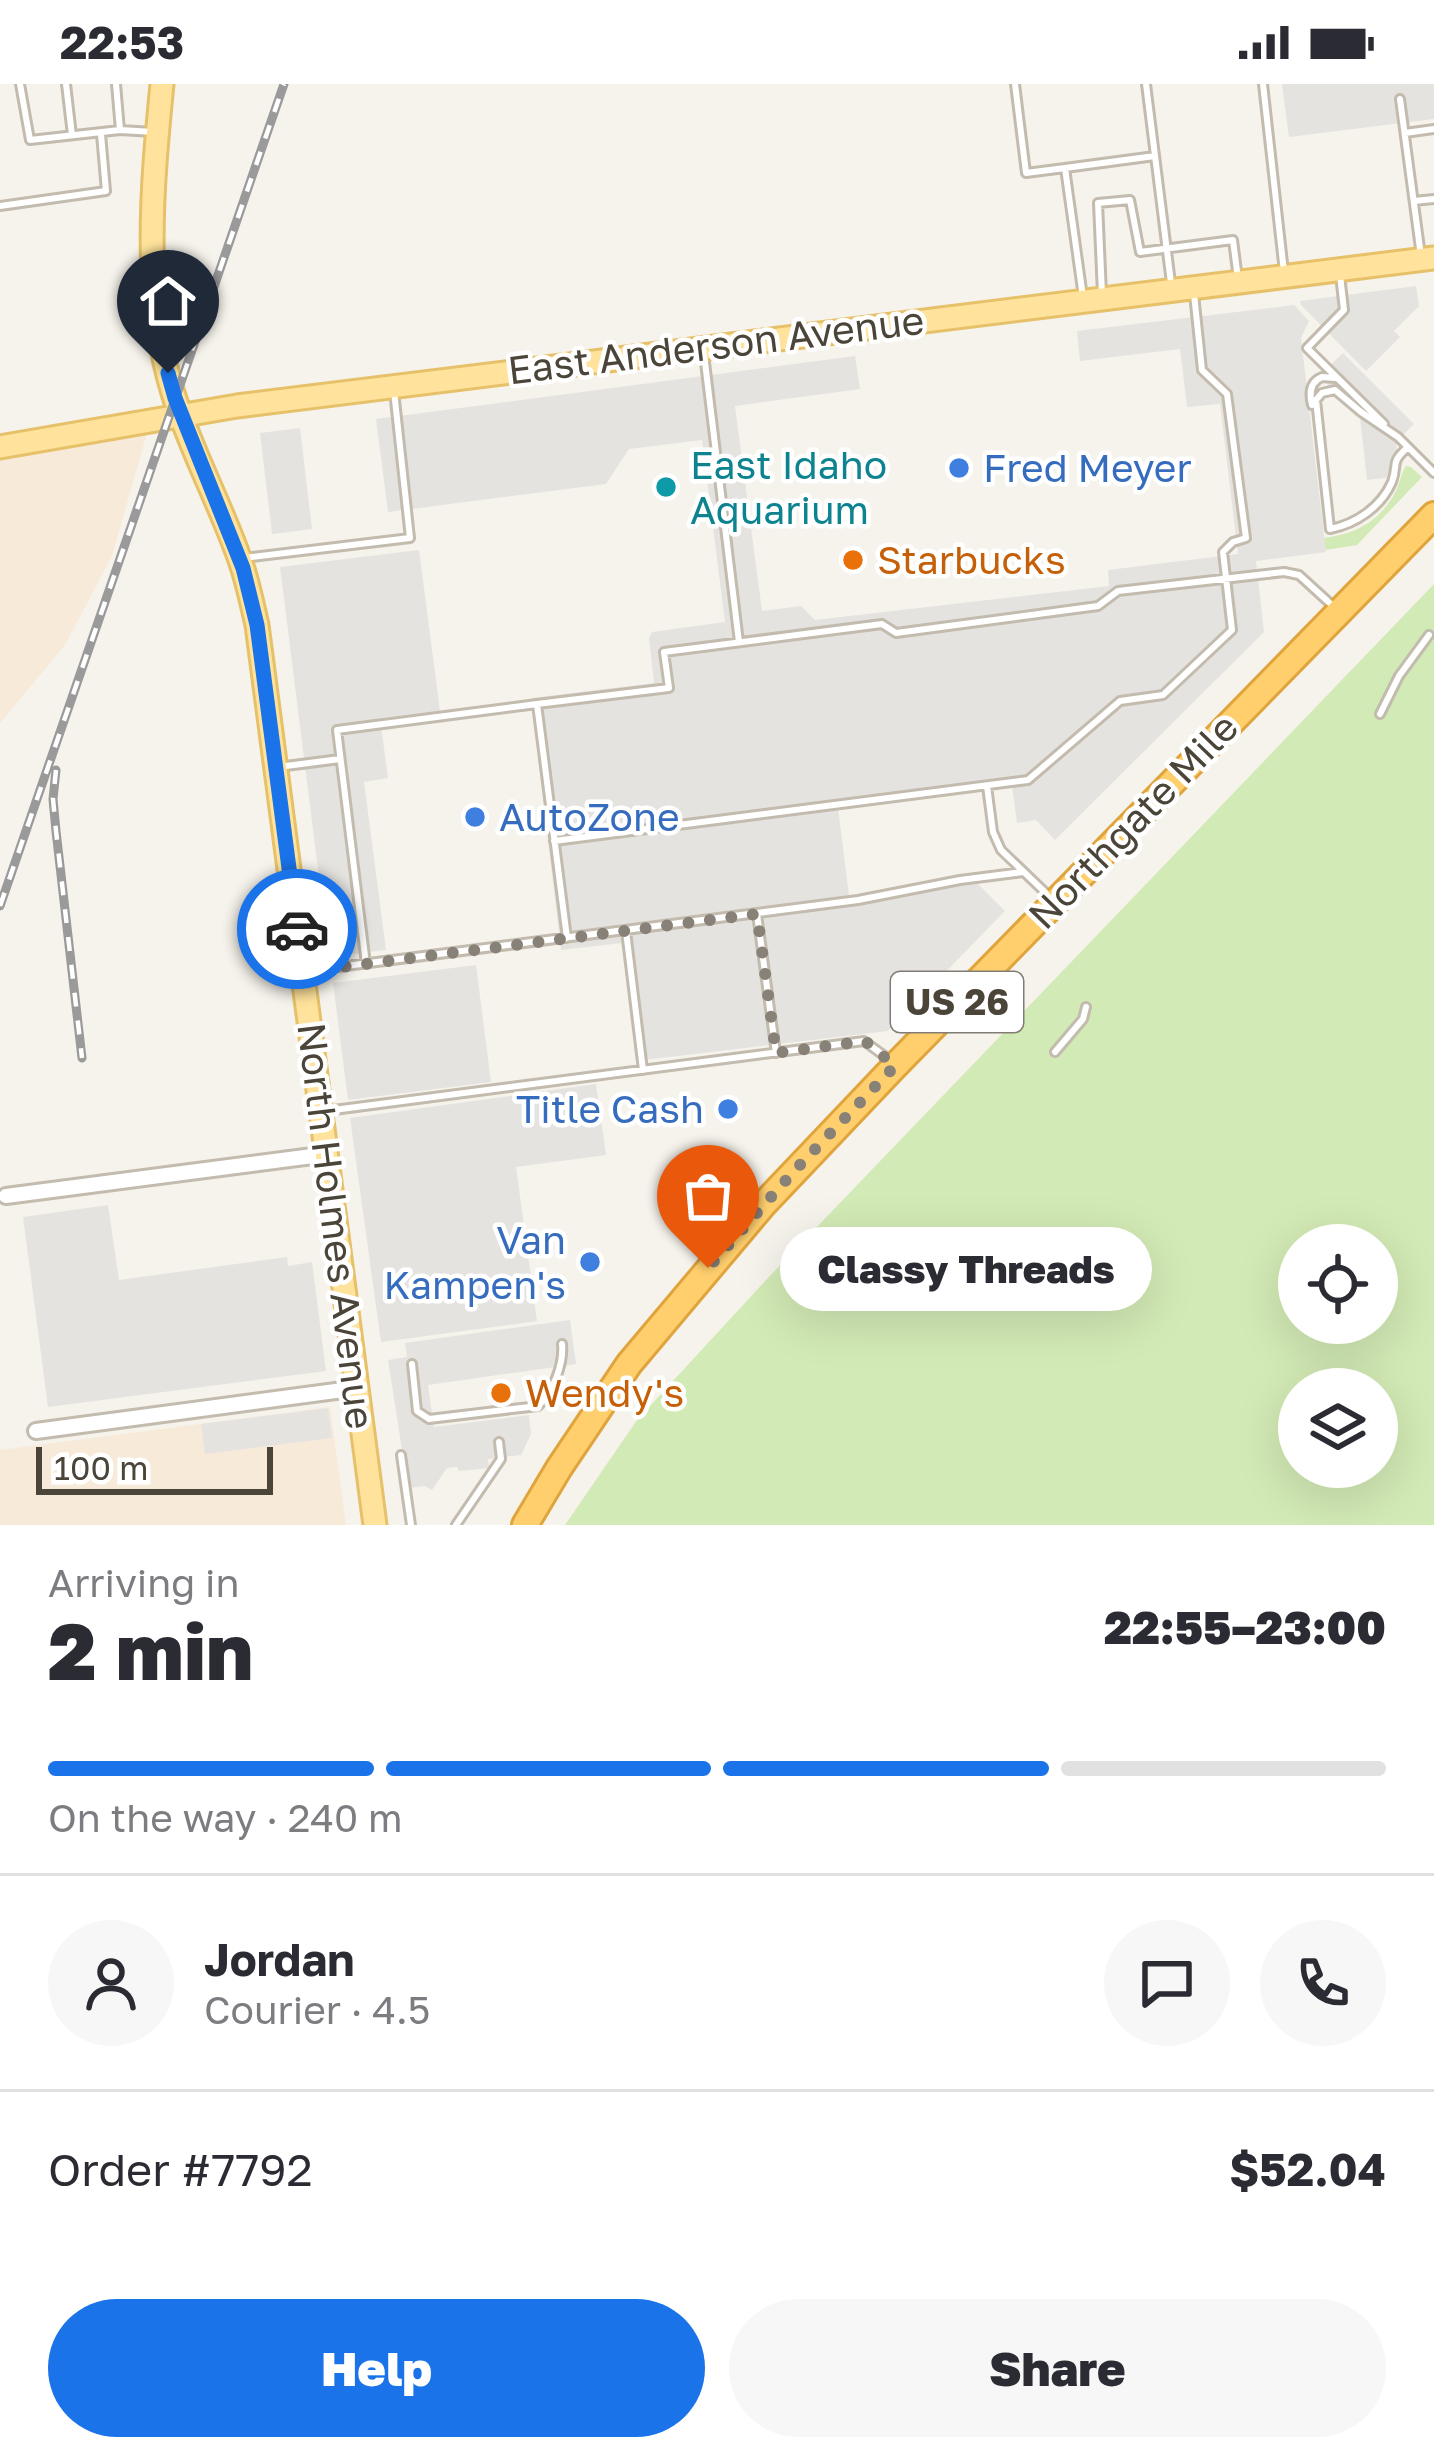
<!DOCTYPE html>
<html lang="en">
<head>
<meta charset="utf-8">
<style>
  body { margin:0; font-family:"Golos Text",sans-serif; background:#f7f7f7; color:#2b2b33; height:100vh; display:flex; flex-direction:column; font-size:45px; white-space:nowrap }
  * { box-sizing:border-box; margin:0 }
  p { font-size:39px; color:#7c7c81 }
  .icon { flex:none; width:66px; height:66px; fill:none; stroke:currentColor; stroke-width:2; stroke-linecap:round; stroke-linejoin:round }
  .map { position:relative; height:1441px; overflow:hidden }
  .side { display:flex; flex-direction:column; background:#fff; flex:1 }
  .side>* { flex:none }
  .buttons { position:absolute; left:1278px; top:1140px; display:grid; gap:24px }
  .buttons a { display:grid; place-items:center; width:120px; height:120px; border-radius:50%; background:#fff; box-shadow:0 12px 48px #0002; font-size:60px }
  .scale { position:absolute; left:36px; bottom:30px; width:237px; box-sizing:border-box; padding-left:12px; border:6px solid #4b4439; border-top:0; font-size:33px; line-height:42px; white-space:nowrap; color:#4b4439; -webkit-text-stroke:9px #fff; paint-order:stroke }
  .pin { position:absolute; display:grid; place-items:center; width:102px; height:102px; color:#fff; margin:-123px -51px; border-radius:50% 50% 50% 0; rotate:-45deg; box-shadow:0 0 12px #0007 }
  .pin .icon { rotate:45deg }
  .courier { position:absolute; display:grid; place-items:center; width:120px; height:120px; margin:-60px; border:9px solid #1a73e8; border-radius:50%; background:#fff; color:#222; box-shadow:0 3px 15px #0007 }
  .bubble { position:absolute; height:84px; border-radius:42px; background:#fff; box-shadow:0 12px 48px #0002; font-size:39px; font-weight:800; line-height:84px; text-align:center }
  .head em { font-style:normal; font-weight:800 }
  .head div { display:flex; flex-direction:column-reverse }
  .head { display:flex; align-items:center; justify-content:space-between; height:204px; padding:0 48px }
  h1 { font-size:78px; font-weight:800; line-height:90px }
  .bar { display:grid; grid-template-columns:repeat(4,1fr); gap:18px 12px; align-content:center; height:144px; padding:0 48px }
  .bar i { height:15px; border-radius:9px; background:#e1e1e2 }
  .bar .selected { background:#1a73e8 }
  .bar p { grid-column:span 4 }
  .line { display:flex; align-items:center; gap:30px; padding:0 48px; border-top:3px solid #e1e1e2 }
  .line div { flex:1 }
  .round { display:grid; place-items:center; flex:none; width:126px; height:126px; border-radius:63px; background:#f7f7f7 }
  .cta { display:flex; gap:24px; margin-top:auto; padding:24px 48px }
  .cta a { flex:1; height:138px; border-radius:72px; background:#1a73e8; color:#fff; font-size:48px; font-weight:800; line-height:138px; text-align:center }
  .cta a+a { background:#f7f7f7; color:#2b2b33 }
  .status { display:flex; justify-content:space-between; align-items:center; height:84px; padding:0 60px; background:#fff; direction:ltr }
  .status svg { height:33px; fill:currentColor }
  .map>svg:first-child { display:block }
  .commercial { fill:#f7ead8 }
  .green { fill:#d2eab5; fill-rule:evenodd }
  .parking { fill:#e5e3e0 }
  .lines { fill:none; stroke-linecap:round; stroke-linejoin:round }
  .lane-casing { stroke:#c2bbae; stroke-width:12 }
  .street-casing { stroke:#c2bbae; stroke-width:20 }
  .primary-casing { stroke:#e6c16a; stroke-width:27 }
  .highway-casing { stroke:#e0a43c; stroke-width:30 }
  .lane { stroke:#fff; stroke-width:6 }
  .street { stroke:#fff; stroke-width:14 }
  .primary { stroke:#ffe39c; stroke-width:21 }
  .highway { stroke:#ffcf6e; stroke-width:24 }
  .rail-casing { stroke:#9a9a9a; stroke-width:9 }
  .rail { stroke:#fff; stroke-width:4.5; stroke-dasharray:14; stroke-linecap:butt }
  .done { stroke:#878178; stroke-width:12; stroke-dasharray:0 21.6 }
  .route { stroke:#1a73e8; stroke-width:15 }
  .shop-dot { fill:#3f7fe0; stroke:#fff; stroke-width:4.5 }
  .culture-dot { fill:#0f9aa8; stroke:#fff; stroke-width:4.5 }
  .food-dot { fill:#e8710a; stroke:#fff; stroke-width:4.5 }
  .labels { text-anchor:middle; stroke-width:9; stroke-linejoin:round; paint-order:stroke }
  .shield { fill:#fff; stroke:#817c74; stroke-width:3 }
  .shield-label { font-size:36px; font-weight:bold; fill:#4b4439 }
  .street-label { font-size:39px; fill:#4b4439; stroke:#fff }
  .culture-label { font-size:39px; fill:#0d838f; stroke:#fff; text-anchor:start }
  .shop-label { font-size:39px; fill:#366cbe; stroke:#fff; text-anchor:start }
  .food-label { font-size:39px; fill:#c56008; stroke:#fff; text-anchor:start }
</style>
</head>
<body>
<div class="status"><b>22:53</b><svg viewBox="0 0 49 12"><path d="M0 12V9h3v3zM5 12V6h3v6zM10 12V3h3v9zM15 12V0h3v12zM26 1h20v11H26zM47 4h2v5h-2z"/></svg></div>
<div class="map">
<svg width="1434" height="1441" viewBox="0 0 1434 1441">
  <rect width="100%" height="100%" fill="#f6f3ec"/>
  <path class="commercial" d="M151 335 112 472 65 561 0 639V362Z
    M330 1323 346 1441H0V1366Z"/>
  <path class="green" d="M1406 382 1411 383 1422 393 1357 461 1325 466 1324 454C1355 450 1379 438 1395 409 1400 400 1400 391 1406 382Z
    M1434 500V1441H565L637 1336 766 1196ZM1299 1161H1377V1239H1299ZM1299 1305H1377V1383H1299Z"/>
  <path class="parking" d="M1282 0H1434V35L1289 53Z
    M1416 202 1419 222 1394 247 1400 253 1366 287 1301 221 1300 217Z
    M1294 221 1309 237 1301 254 1326 468 1256 477 1264 548 1055 756 1036 736 1017 739 1012 701 838 723 849 812 974 796 1005 827 888 947 636 977 622 859 561 866 531 614 654 599 649 554 652 548 725 538 702 356 629 365 606 400 388 428 376 335 855 272 860 305 735 322 762 527 801 522 815 536 1109 502 1108 486 1238 470 1220 320 1187 323 1180 265 1080 277 1077 247Z
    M1343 269 1414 340 1396 358 1400 392 1367 396 1360 333 1319 292Z
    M300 344 312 445 272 450 260 349Z
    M419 466 440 627 380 634 388 694 364 698 386 866 329 873 280 483Z
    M476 881 491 998 348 1016 333 899Z
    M596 1000 606 1071 516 1083 537 1237 381 1258 350 1034Z
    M108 1121 119 1196 287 1173 288 1182 312 1178 326 1287 48 1323 23 1133Z
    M570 1236 576 1280 428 1301 434 1343 529 1331 531 1350 521 1371 488 1375 489 1384 459 1387 457 1383 447 1384 432 1406 425 1402 408 1404 388 1276 407 1273 405 1259Z
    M328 1324 332 1354 205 1370 201 1340Z"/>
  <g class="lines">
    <g class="lane-casing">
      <path id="lane" d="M20 0 30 56 120 46 154 48
        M66 0 72 51
        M116 0 120 46
        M1015 0 1026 89 1065 84 1083 213
        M1146 0 1171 199
        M1263 0 1284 188
        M1400 15 1421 172
        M1405 49 1434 45
        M1065 84 1155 72
        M1414 117 1434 115
        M0 122 106 107 101 50
        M1340 191 1344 226 1307 264 1384 340
        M1102 210 1098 119 1130 116 1140 168 1233 156 1238 195
        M704 270 739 558
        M1312 321C1309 309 1310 298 1322 293L1335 294
        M1398 353 1361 328 1335 306 1322 309 1316 316 1330 445C1356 440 1381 423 1392 398 1399 379 1389 380 1408 363
        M1398 353 1434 389
        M243 474 410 454 394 307
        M1380 630 1399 592 1429 551
        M278 683 340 675
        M987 702 993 748 1001 766 1050 813
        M554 757 1028 696 1120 617 1163 611 1232 546 1223 468 1233 458 1246 454 1227 310 1202 286 1194 210
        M757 830 776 969
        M626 847 643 986
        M567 854 537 620 669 604 664 568 882 540 896 549 1098 522 1118 507 1284 488 1299 491 1334 523
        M366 880 337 646 537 620
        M307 887 858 816 960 796 1023 788
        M1055 968 1083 935 1086 923
        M326 1027 864 957 890 976
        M412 1280 417 1327 429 1335 538 1322C553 1308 564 1280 562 1260
        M401 1371 411 1441
        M456 1441 501 1375 499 1358"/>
    </g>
    <g class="street-casing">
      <path id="street" d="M6 1112 328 1070
        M36 1347 358 1304"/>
    </g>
    <g class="primary-casing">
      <path id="primary" d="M162 0C152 103 142 208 173 309 191 367 221 421 241 479 248 499 252 520 257 541L375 1441
        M0 363 237 322 1434 174"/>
    </g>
    <g class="highway-casing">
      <path id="highway" d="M525 1441 559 1384 629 1280 762 1122 895 982 1434 431"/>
    </g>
    <use href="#lane" class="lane"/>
    <use href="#street" class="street"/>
    <use href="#primary" class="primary"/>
    <use href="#highway" class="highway"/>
    <g class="rail-casing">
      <path id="rail" d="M56 686 53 715 56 747 82 974
        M0 822 284 0"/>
    </g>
    <use href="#rail" class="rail"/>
  </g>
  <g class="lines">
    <path class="done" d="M297 845 303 888 757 830 776 969 865 957 895 982 795 1086 708 1184"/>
    <path class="route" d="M168 289 175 314 243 484 257 541 297 845"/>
  </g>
  <g class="shop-dot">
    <circle cx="959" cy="384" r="12"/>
    <circle cx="475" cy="733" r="12"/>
    <circle cx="728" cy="1025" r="12"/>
    <circle cx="590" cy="1178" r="12"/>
  </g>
  <circle class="culture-dot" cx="666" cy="403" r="12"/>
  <g class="food-dot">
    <circle cx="853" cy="476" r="12"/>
    <circle cx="501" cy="1309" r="12"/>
  </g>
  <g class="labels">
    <rect class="shield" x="891" y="888" width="132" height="60" rx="9"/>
    <g class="shield-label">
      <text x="957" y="931">US 26</text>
    </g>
    <g class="street-label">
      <text transform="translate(716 261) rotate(-7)" y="14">East Anderson Avenue</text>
      <text transform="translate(1133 737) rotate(-46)" y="14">Northgate Mile</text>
      <text transform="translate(336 1142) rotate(83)" y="14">North Holmes Avenue</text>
    </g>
    <g class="culture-label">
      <text x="690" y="395">East Idaho<tspan x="690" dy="45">Aquarium</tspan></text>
    </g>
    <g class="shop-label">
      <text x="983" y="398">Fred Meyer</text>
      <text x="499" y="747">AutoZone</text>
      <text x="704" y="1039" text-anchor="end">Title Cash</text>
      <text x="566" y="1170" text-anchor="end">Van<tspan x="566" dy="45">Kampen's</tspan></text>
    </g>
    <g class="food-label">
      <text x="877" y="490">Starbucks</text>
      <text x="525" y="1323">Wendy's</text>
    </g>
  </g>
</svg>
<div class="buttons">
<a><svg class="icon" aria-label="locate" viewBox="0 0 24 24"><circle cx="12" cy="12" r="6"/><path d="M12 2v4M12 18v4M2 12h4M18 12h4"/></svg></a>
<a><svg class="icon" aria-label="layers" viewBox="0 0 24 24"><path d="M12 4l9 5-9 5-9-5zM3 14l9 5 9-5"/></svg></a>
</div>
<div class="scale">100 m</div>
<div class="pin" style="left:708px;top:1184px;background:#ea580c"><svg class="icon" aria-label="bag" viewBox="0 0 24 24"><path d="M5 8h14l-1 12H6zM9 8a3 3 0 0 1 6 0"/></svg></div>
<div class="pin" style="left:168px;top:289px;background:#1f2937"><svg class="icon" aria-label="home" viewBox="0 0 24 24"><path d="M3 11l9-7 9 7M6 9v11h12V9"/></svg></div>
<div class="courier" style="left:297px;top:845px"><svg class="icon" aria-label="car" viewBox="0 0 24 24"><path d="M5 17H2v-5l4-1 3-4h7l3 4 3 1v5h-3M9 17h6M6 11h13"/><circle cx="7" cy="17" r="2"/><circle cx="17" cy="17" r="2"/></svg></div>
<div class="bubble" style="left:780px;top:1143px;width:372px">Classy Threads</div>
</div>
<section class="side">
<div class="head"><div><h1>2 min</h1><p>Arriving in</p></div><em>22:55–23:00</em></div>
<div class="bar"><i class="selected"></i><i class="selected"></i><i class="selected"></i><i></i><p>On the way · 240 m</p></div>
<div class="line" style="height:216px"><a class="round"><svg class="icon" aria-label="person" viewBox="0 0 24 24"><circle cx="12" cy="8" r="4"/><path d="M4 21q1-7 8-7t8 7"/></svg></a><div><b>Jordan</b><p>Courier · 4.5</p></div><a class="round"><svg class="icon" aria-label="chat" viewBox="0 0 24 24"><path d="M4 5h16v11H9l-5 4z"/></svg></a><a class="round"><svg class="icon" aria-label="phone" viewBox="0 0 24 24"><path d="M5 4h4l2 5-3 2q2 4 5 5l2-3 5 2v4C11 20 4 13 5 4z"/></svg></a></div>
<div class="line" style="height:156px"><div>Order #7792</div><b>$52.04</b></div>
<div class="cta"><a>Help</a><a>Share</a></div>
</section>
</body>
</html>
